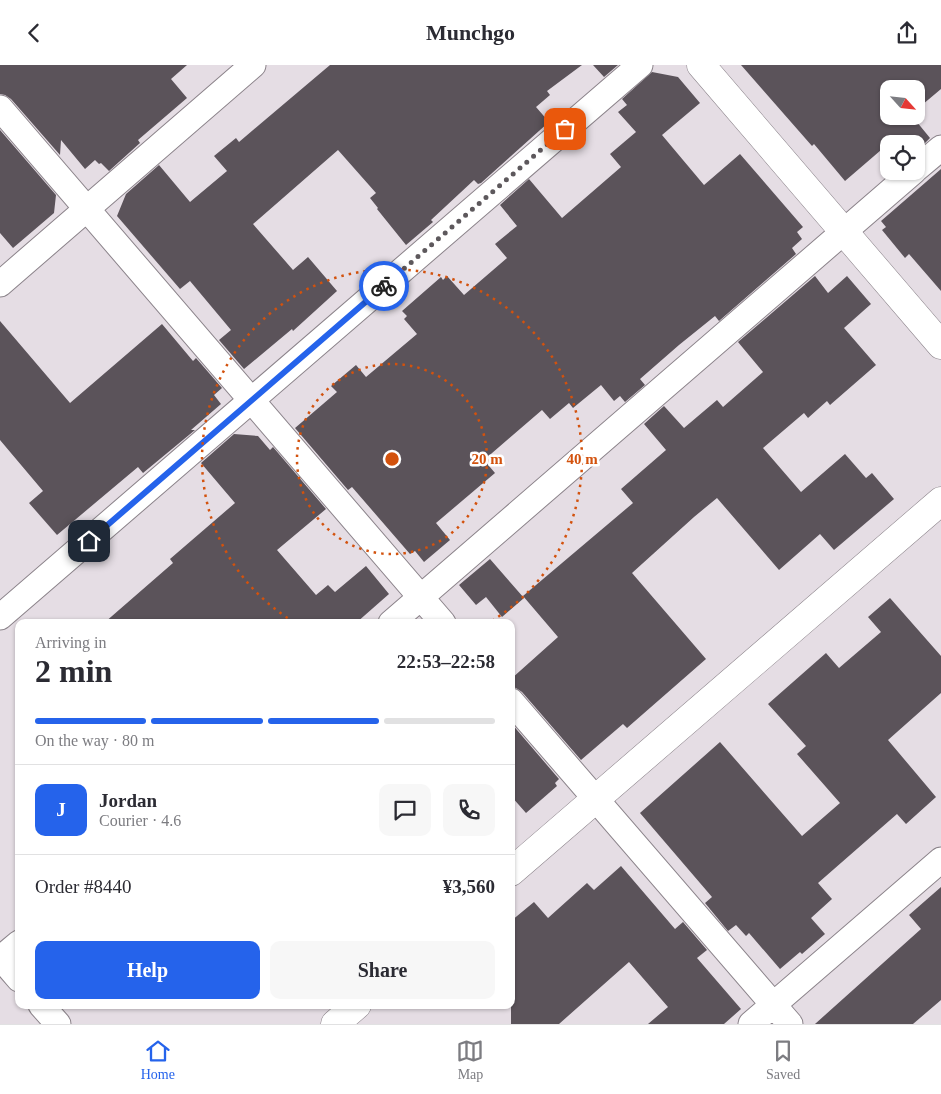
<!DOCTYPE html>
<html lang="en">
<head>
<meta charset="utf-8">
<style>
  body { margin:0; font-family:"Times New Roman",serif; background:#f7f7f7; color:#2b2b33; height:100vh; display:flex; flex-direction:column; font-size:19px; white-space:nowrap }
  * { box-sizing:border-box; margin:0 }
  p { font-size:16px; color:#7c7c81 }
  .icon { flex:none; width:28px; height:28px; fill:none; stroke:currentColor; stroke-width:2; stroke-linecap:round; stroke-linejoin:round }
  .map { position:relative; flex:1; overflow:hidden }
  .sheet { position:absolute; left:15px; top:554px; width:500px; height:390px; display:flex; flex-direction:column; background:#fff; border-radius:10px; box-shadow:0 1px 4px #0004 }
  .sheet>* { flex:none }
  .needle { width:32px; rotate:117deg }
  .buttons { position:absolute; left:880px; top:15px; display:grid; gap:10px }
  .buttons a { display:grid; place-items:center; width:45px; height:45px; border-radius:10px; background:#fff; box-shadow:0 1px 4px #0004; font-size:25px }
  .pin { position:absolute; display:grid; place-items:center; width:42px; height:42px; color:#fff; margin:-21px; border-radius:10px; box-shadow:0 2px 8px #0006 }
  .courier { position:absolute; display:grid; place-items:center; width:50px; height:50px; margin:-25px; border:4px solid #2563eb; border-radius:50%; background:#fff; color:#222; box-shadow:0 1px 6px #0007 }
  .head em { font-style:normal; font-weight:600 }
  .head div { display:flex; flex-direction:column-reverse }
  .head { display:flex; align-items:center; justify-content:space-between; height:85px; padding:0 20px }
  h1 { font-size:32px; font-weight:600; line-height:38px }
  .bar { display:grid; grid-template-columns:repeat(4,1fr); gap:8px 5px; align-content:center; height:60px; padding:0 20px }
  .bar i { height:6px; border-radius:4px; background:#e1e1e2 }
  .bar .current { background:#2563eb }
  .bar p { grid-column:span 4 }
  .line { display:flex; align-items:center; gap:12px; padding:0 20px; border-top:1px solid #e1e1e2 }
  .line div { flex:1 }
  .round { display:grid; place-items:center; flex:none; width:52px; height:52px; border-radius:10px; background:#f7f7f7 }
  .action { display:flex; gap:10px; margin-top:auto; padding:10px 20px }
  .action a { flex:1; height:58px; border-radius:10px; background:#2563eb; color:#fff; font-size:20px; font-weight:600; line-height:58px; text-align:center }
  .action a+a { background:#f7f7f7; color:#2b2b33 }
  header { display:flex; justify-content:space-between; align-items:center; height:65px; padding:0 20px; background:#fff; font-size:22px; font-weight:600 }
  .menu { display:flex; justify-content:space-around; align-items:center; height:70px; border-top:1px solid #e1e1e2; background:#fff; font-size:14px; color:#7c7c81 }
  .menu a { display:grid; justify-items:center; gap:2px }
  .menu .current { color:#2563eb }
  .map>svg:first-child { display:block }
  .building { fill:#5b535a }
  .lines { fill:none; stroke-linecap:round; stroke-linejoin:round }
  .minor-casing { stroke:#8b838a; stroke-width:27 }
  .tertiary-casing { stroke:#8b838a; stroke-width:29 }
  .minor { stroke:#fff; stroke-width:25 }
  .tertiary { stroke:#fff; stroke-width:28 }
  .done { stroke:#5d585c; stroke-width:5; stroke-dasharray:0 9 }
  .route { stroke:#2563eb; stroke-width:6 }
  .ring { fill:none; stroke:#d3520d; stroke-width:2.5; stroke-dasharray:2.5 5 }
  .centre { fill:#d3520d; stroke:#fff; stroke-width:2.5 }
  .ring-label { font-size:15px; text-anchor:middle; font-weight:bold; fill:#d3520d; stroke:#fff; stroke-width:5; stroke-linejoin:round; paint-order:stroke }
</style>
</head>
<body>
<header><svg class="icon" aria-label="back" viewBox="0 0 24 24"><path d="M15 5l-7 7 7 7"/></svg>Munchgo<svg class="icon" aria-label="share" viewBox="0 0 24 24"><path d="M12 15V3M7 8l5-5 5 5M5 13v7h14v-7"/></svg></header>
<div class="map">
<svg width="941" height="959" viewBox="0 0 941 959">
  <rect width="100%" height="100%" fill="#e5dde4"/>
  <path class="building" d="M0 0H187L171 14 187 33 138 75 140 78 109 106 101 98 99 99 95 95 85 104 61 75 60 90 11 34 5 30 0 29Z
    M330 0H582L547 26 550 30 536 42 549 57 481 118 478 119 474 115 431 155 433 157 406 180 377 144 378 143 370 133 376 128 338 85 253 159 293 205 308 192 337 226 293 266 292 264 244 304 219 275 231 265 190 216 180 224 117 151 126 129 159 100 190 137 227 106 214 91 236 73 239 77Z
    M593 0H618L604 12Z
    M741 0H941V24L916 45V24H889V51H912L930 73 924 79H888L845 116 814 79 812 81Z
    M652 7 678 12 700 38 662 70 704 120 740 89 803 162 797 167 802 174 792 183 796 189 719 256 715 251 679 280 640 314 645 320 625 337 620 331 614 336 601 320 573 343 569 338 550 354 542 345 484 395 495 408 436 458 450 475 424 497 415 486 410 489 352 422 348 425 295 363 337 327 331 321 356 300 366 312 417 269 404 254 407 251 402 246 441 212 443 215 447 211 464 230 507 193 495 179 517 161 500 140 529 114 562 153 621 102 610 89 636 67 618 47 627 40 622 34Z
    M0 65 56 130 54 148 13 183 0 168Z
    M941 104V226L909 189 905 193 882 165 886 162 881 156Z
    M815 211 828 228 847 211 871 239 844 263 876 300 830 340 827 336 808 353 804 348 763 383 801 427 845 389 866 413 872 408 894 434 834 485 820 469 779 505 717 433 694 452 632 508 706 594 627 663 623 659 581 695 522 627 516 623 511 622V614L558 572 523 531 633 438 621 424 666 385 644 359 664 341 684 363 717 335 723 342 763 307 738 277Z
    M0 256 70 338 162 259 193 296 196 293 222 323 214 330 221 339 191 365H195L143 408 138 402 57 470 29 438 43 426 0 375Z
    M234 369 258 371 270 385 273 382 326 444 277 485 316 530 328 520 335 527 366 501 389 529 356 558H104L173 498 170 494 235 438 201 398Z
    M490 494 524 533 502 552 486 532 476 540 459 520Z
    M890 533 941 591V628L888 675 936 732 906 759 897 749 818 818 832 834 811 853 825 869 802 889 800 887 780 904 749 868 746 871 736 860 728 866 705 838 712 832 640 748 720 677 802 771 840 738 797 689 806 681 768 639 826 588 839 603 881 567 868 552Z
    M511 658 559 714 555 718 557 721 526 748 511 731Z
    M621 801 675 864 683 857 707 885 697 893 741 944 724 959H648L668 942 629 897 559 959H511V856L534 837 548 853 587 818 594 825Z
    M941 822V935L913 959H815L921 864 909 850Z"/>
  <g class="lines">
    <g class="minor-casing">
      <path id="minor" d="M0 43 443 558
        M916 104 941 83
        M0 219 253 0
        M0 552 640 0
        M391 558 914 106
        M511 636 790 959
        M0 892 19 914
        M0 894 19 878
        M41 940 58 959
        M751 959 941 795"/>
    </g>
    <g class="tertiary-casing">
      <path id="tertiary" d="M701 0 941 280
        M511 807 941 436
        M335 959 357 940"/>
    </g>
    <use href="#minor" class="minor"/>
    <use href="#tertiary" class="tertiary"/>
  </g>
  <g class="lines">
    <path class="done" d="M384 221 565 64"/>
    <path class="route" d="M89 476 384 221"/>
  </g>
  <g class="ring">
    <circle cx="392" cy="394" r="95"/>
    <path d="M294 557A190 190 0 1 1 490 557"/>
  </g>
  <circle cx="392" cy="394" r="8" class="centre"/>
  <g class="ring-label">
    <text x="487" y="399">20 m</text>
    <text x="582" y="399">40 m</text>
  </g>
</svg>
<div class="buttons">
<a><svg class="needle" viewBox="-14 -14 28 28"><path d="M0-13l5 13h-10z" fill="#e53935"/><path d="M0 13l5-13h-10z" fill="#7c7c81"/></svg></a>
<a><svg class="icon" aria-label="locate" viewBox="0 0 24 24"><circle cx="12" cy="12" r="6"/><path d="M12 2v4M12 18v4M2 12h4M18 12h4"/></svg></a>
</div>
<div class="pin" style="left:565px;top:64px;background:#ea580c"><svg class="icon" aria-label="bag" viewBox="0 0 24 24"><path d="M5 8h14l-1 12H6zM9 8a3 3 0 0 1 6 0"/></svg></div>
<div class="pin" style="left:89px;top:476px;background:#1f2937"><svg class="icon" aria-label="home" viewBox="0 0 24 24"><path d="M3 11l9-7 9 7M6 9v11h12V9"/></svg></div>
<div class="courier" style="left:384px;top:221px"><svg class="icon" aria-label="bike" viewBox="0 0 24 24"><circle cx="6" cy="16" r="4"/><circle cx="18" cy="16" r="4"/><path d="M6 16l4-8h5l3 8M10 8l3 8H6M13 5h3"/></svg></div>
<section class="sheet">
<div class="head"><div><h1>2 min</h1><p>Arriving in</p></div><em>22:53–22:58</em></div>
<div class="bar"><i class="current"></i><i class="current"></i><i class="current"></i><i></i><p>On the way · 80 m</p></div>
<div class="line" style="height:90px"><b class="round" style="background:#2563eb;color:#fff">J</b><div><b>Jordan</b><p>Courier · 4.6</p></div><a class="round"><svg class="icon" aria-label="chat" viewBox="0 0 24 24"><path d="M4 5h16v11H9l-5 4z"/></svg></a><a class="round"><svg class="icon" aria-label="phone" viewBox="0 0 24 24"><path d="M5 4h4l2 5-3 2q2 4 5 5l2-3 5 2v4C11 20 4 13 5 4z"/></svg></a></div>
<div class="line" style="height:65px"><div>Order #8440</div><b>¥3,560</b></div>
<div class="action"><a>Help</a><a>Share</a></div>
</section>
</div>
<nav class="menu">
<a class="current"><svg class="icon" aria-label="home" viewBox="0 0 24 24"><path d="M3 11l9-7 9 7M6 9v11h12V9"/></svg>Home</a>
<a><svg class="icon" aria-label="map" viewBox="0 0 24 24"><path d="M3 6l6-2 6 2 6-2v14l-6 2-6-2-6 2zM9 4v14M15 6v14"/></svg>Map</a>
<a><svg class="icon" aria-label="saved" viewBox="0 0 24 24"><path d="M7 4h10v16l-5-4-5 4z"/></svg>Saved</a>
</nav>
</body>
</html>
